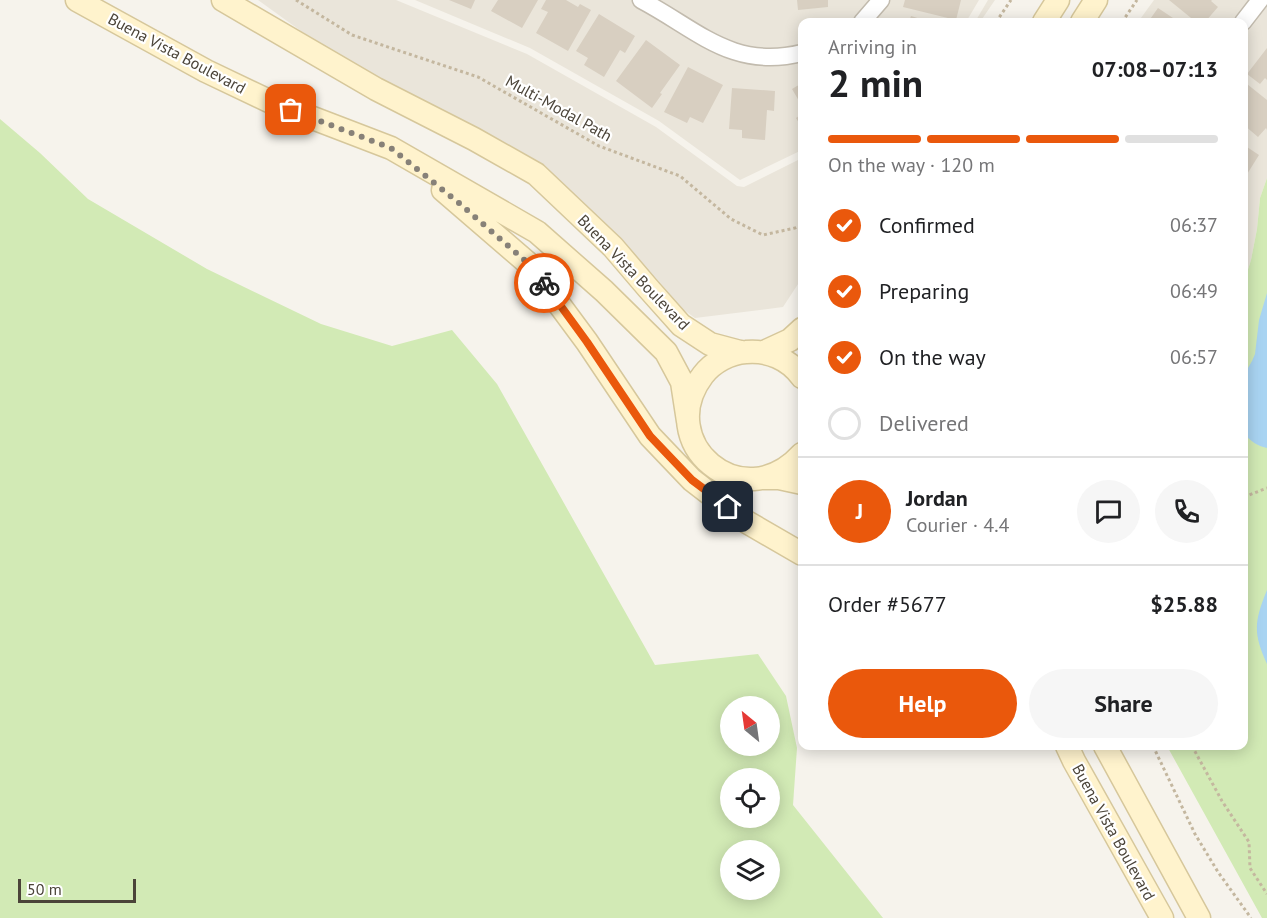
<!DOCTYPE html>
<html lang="en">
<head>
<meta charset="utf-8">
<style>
  body { margin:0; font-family:"PT Sans",sans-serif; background:#f6f6f6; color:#202124; height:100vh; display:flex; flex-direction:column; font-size:22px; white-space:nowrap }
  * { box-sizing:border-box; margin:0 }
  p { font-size:20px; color:#757577 }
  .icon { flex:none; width:33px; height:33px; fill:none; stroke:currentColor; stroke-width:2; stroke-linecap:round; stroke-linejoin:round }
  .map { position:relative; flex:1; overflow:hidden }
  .drawer { position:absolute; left:798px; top:18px; width:450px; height:732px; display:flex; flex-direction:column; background:#fff; border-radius:12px; box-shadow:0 3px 15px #0003 }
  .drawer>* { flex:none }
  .needle { width:39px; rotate:331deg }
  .fabs { position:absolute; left:720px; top:696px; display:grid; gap:12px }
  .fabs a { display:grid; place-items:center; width:60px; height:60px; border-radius:50%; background:#fff; box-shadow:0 3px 15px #0003; font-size:30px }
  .scale { position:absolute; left:18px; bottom:15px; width:118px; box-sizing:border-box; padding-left:6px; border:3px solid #4b4439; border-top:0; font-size:16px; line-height:21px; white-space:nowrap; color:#4b4439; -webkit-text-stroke:4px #fff; paint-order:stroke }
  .pin { position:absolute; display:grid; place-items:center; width:51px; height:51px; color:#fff; margin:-26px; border-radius:12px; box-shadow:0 3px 9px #0006 }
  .courier { position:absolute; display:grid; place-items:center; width:60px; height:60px; margin:-30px; border:4px solid #ea580c; border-radius:50%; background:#fff; color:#222; box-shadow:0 2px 8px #0007 }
  .overview em { font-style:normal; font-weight:700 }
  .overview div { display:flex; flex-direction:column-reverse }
  .overview { display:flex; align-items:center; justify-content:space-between; height:102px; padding:0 30px }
  h1 { font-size:39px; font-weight:700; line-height:45px }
  .bar { display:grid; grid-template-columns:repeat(4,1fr); gap:9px 6px; align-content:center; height:72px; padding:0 30px }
  .bar i { height:8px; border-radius:4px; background:#e0e0e0 }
  .bar .selected { background:#ea580c }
  .bar p { grid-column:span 4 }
  .line { display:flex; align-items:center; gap:15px; padding:0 30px; border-top:2px solid #e0e0e0 }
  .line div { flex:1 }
  .round { display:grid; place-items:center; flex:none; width:63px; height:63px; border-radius:32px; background:#f6f6f6 }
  ol { padding:0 30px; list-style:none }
  li { display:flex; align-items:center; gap:18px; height:66px }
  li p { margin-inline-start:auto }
  li .icon { padding:6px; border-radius:50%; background:#ea580c; color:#fff; stroke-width:4 }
  li:last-child { color:#757577 }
  li i { width:33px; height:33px; border:3px solid #e0e0e0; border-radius:50% }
  .button { display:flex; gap:12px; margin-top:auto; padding:12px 30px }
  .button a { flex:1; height:69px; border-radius:36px; background:#ea580c; color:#fff; font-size:24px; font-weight:700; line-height:69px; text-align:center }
  .button a+a { background:#f6f6f6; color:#202124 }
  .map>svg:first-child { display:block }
  .residential { fill:#eae5da }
  .green { fill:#d2eab5; fill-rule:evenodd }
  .water { fill:#a9d4f2 }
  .building { fill:#d8cfc1 }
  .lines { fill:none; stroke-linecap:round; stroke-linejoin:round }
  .street-casing { stroke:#c2bbae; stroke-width:19 }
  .secondary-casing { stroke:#d6c79b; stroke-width:25 }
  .path { stroke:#c4b79f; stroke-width:3; stroke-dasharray:3 3; stroke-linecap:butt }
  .street { stroke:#fff; stroke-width:16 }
  .secondary { stroke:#fff3cd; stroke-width:22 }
  .done { stroke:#878178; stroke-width:6; stroke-dasharray:0 10.8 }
  .route { stroke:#ea580c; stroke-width:8 }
  .labels { text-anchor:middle; stroke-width:4.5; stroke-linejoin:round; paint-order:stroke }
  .street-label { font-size:16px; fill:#4b4439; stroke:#fff }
</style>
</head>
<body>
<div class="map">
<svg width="1267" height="918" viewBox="0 0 1267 918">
  <rect width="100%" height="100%" fill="#f6f3ec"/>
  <path class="residential" d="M258 0H396L527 54 656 127 737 186 744 187 802 158V278L783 307 695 318 666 297 618 240 337 57Z
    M415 0H979L966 22H802V150L740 180 659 121 530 48Z
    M988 0H995L980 22H975Z
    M1154 0H1267V178L1260 198 1257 229 1251 260 1244 282V22H1138Z"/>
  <path class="green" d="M0 119 40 153 88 199 207 269 321 324 392 346 452 330 497 384 655 665 758 654 786 696 797 748 793 805 883 918H0ZM770 706V746H730V706ZM770 778V818H730V778ZM730 850H770V890H730Z
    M1267 178V918H1262L1167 746H1244V282L1251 260 1257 229 1260 198Z"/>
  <path class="water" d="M1267 293V448C1257 446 1251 441 1244 434V375L1252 361 1255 354 1259 320Z
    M1267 590V664C1253 633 1254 622 1267 590Z"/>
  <path class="building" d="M449 0H475L471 9Z
    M498 0H538L522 28 491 11Z
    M546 0H566L578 7 580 4 591 10 568 51 536 33 548 12 541 9Z
    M797 0H828V7L798 10Z
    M905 0H961L956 20 903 7Z
    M1169 0H1212L1211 1 1218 7 1205 22H1196Z
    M1158 8 1179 22H1148Z
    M599 14 635 36 625 53 620 50 604 77 584 65 588 58 576 51Z
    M911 16 930 22H909Z
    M646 40 680 65 660 93 662 94 652 108 616 81Z
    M1267 48V80L1265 78 1260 84 1247 74Z
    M688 67 723 85 703 123 690 117 687 123 664 112Z
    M802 83V106L792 89Z
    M1247 84 1267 100V130L1266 128 1258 137 1244 125V88Z
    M732 88 775 91 774 111 767 110 765 140 742 138V130L729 129Z
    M802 114V128L796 118Z
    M1244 145 1259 155 1244 179Z"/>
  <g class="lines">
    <g class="street-casing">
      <path id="street" d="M641 0C698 30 732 70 802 53
        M862 22 881 0
        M1243 22 1260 0"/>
    </g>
    <g class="secondary-casing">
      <path id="secondary" d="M77 0 206 71 271 102 391 148 537 232 604 291 666 352 682 382 688 421
        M223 0 376 89 474 139 536 174 613 247 648 288 681 325 710 344 740 352
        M1044 22 1058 0
        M1082 22 1096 0
        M443 190 530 265 587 342 650 436 692 480 745 521 802 554
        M764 352 790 340 802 329
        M802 377C789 359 768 350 746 352 730 353 713 362 703 375 652 442 742 520 802 454
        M766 478H779L802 483
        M1067 746 1074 761 1162 918
        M1105 746 1199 918"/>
    </g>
    <path class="path" d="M296 0 352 35 478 77 599 146 680 176 731 219 763 235 795 228 802 224
      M996 22 1011 0
      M1122 22 1137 0
      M1244 497 1267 488
      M1153 746 1195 834 1218 872 1251 918
      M1192 746 1222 801 1249 842 1250 868 1267 894"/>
    <use href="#street" class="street"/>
    <use href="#secondary" class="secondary"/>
  </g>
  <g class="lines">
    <path class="done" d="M291 110 391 148 459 203 530 265 544 283"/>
    <path class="route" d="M544 283 587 342 650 436 692 480 728 507"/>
  </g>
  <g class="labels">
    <g class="street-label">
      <text transform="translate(177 53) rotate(28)" y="6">Buena Vista Boulevard</text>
      <text transform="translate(559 108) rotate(29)" y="6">Multi-Modal Path</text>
      <text transform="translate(634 272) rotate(46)" y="6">Buena Vista Boulevard</text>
      <text transform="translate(1114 832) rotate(61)" y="6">Buena Vista Boulevard</text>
    </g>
  </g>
</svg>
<div class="fabs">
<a><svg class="needle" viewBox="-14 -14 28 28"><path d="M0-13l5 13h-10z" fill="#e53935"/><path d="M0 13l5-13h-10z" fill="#757577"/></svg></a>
<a><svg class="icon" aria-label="locate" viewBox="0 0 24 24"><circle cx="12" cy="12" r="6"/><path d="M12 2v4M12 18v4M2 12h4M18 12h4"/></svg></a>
<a><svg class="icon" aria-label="layers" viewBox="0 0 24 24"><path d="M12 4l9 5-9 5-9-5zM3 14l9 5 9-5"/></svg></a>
</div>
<div class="scale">50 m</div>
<div class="pin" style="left:291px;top:110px;background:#ea580c"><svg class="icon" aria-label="bag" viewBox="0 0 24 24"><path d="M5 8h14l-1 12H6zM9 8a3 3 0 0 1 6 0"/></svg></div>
<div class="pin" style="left:728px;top:507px;background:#1f2937"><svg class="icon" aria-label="home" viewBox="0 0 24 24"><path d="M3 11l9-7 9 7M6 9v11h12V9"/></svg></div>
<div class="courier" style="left:544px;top:283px"><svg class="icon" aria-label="bike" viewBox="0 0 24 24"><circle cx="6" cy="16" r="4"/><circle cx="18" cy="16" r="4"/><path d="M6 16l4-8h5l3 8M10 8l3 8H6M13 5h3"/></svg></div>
<section class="drawer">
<div class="overview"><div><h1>2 min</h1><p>Arriving in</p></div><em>07:08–07:13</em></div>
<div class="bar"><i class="selected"></i><i class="selected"></i><i class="selected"></i><i></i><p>On the way · 120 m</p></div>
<ol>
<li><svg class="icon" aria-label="check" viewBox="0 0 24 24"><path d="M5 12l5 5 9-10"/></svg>Confirmed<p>06:37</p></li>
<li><svg class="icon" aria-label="check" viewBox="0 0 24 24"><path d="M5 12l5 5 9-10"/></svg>Preparing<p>06:49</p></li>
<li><svg class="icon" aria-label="check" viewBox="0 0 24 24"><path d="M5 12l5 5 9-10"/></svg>On the way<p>06:57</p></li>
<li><i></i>Delivered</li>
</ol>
<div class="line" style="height:108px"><b class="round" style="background:#ea580c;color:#fff">J</b><div><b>Jordan</b><p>Courier · 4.4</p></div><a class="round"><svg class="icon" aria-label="chat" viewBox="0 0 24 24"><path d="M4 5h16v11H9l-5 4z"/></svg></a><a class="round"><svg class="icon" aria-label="phone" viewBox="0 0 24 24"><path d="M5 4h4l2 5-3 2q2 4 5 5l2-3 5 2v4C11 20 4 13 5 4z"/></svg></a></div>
<div class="line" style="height:78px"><div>Order #5677</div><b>$25.88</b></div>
<div class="button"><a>Help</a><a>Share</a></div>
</section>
</div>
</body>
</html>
